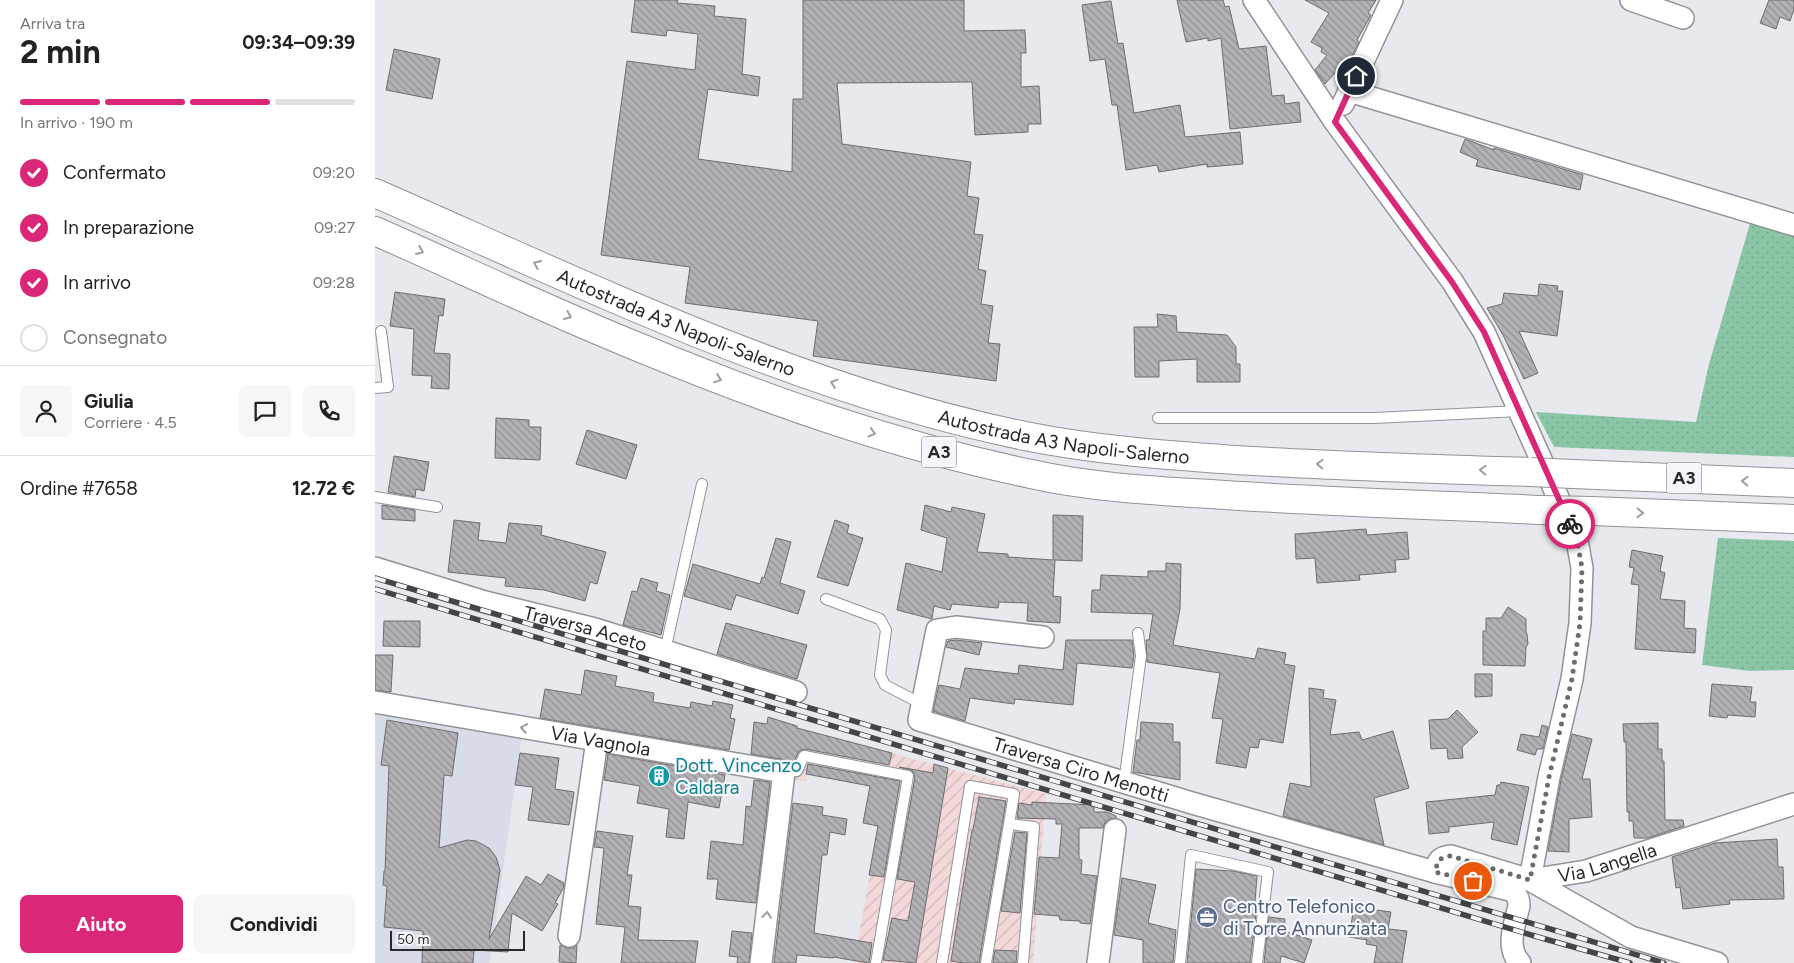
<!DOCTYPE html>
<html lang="it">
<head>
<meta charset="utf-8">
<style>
  body { margin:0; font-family:Figtree,sans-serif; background:#f6f6f6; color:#222; height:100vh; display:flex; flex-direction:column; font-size:19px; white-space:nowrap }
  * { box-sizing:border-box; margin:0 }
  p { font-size:16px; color:#767676 }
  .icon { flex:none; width:28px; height:28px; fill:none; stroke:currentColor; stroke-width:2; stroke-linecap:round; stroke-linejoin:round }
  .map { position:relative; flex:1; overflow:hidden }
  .drawer { display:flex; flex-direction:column; background:#fff; width:375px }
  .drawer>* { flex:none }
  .scale { position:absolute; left:15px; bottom:12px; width:135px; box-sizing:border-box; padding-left:5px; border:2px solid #27282a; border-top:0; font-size:14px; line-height:18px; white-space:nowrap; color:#27282a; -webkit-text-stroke:4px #f5f6fc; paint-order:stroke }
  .pin { position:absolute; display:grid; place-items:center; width:42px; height:42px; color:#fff; margin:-21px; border:2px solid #fff; border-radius:50%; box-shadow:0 1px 5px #0007 }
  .courier { position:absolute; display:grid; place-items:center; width:50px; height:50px; margin:-25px; border:4px solid #db2777; border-radius:50%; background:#fff; color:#222; box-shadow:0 1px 6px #0007 }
  .summary em { font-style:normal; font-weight:700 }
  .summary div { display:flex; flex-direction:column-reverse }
  .summary { display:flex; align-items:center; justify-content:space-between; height:85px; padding:0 20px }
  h1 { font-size:32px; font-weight:700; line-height:38px }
  .bar { display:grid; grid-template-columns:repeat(4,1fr); gap:8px 5px; align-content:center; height:60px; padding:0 20px }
  .bar i { height:6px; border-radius:4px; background:#e0e0e0 }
  .bar .current { background:#db2777 }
  .bar p { grid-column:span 4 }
  .line { display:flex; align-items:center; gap:12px; padding:0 20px; border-top:1px solid #e0e0e0 }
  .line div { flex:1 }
  .round { display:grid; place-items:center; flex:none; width:52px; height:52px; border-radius:8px; background:#f6f6f6 }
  ol { padding:0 20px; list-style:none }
  li { display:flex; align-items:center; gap:15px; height:55px }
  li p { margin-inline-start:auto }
  li .icon { padding:5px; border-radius:50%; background:#db2777; color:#fff; stroke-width:4 }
  li:last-child { color:#767676 }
  li i { width:28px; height:28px; border:2px solid #e0e0e0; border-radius:50% }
  .cta { display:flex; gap:10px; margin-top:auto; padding:10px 20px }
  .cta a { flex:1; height:58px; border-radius:8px; background:#db2777; color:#fff; font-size:20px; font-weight:700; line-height:58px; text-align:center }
  .cta a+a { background:#f6f6f6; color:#222 }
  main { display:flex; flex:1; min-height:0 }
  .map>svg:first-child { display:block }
  .industrial { fill:url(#industrial-furrows) }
  .built { fill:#d8dce8 }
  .grass { fill:url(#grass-dots) }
  .building { fill:url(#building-back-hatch); stroke:#6e6c71 }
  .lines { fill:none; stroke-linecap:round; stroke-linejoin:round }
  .service-casing { stroke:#919397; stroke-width:12 }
  .minor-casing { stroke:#919397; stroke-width:24 }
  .motorway-casing { stroke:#919397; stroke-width:30 }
  .service { stroke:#fff; stroke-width:10 }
  .minor { stroke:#fff; stroke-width:21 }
  .motorway { stroke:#fff; stroke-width:28 }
  .rail-casing { stroke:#444547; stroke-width:5.5 }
  .rail { stroke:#f5f6fc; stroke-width:4; stroke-dasharray:11; stroke-linecap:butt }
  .motorway-bridge-casing { stroke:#919397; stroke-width:30; stroke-linecap:butt }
  .motorway-bridge { stroke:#fff; stroke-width:28 }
  .oneway { stroke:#9e9e9f }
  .done { stroke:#6a6c6f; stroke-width:5; stroke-dasharray:0 9 }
  .route { stroke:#db2777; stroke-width:6 }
  .labels { text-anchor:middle; stroke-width:4.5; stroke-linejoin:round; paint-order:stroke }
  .shield { fill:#f5f6fc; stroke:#656669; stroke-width:1 }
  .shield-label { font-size:18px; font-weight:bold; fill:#27282a }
  .street-label { font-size:19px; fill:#27282a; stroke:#f5f6fc }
  .culture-label { font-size:19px; fill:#0d838f; stroke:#f5f6fc; text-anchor:start }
  .service-label { font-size:19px; fill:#4e5e75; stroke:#f5f6fc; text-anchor:start }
</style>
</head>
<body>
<main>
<section class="drawer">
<div class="summary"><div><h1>2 min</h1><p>Arriva tra</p></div><em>09:34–09:39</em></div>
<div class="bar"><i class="current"></i><i class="current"></i><i class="current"></i><i></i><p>In arrivo · 190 m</p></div>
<ol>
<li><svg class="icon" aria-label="check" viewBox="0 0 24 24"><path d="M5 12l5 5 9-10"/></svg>Confermato<p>09:20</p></li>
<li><svg class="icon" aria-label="check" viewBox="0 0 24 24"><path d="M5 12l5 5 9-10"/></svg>In preparazione<p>09:27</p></li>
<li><svg class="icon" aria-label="check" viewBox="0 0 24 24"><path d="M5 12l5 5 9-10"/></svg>In arrivo<p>09:28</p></li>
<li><i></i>Consegnato</li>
</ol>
<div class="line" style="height:90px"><a class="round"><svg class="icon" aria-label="person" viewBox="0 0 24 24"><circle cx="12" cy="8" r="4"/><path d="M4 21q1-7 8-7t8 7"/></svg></a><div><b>Giulia</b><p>Corriere · 4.5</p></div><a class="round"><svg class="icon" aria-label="chat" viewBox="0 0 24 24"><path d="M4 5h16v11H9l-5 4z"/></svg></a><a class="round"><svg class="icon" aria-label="phone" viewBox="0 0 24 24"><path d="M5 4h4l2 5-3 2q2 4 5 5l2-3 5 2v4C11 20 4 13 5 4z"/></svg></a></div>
<div class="line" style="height:65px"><div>Ordine #7658</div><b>12.72 €</b></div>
<div class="cta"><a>Aiuto</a><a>Condividi</a></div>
</section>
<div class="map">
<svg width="1419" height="963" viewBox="0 0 1419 963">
  <defs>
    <pattern id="industrial-furrows" width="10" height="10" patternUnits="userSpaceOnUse" patternTransform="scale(1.25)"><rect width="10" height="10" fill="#f3d8d9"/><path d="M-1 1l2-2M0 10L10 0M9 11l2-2" fill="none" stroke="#d0b9ba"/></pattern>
    <pattern id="grass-dots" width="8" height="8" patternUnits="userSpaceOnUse" patternTransform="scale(1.25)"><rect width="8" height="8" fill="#8ac5a6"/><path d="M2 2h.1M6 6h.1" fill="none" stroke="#77a98f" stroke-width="1.8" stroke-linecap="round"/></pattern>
    <pattern id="building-back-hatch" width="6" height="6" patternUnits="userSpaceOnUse" patternTransform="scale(1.25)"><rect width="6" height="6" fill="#b2b1b6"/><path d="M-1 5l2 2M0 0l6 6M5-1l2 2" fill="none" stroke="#919094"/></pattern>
  </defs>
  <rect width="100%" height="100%" fill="#e7e9ee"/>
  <path class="industrial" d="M425 729 671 794 658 963H479L510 789 431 774 432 781 417 780Z"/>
  <path class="built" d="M0 710 147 734 115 963H0Z"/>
  <path class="grass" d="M1376 220 1419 232V457L1179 447 1161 412 1321 422 1334 364Z
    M1343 538 1419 541V670L1375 671 1327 665Z"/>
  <path class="building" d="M260 0H303L302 3 340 6 339 16 371 19 367 74 385 77 383 96 333 89 323 159 417 172 418 99H428V0H589V31L650 30 651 53H646V87L664 86 666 124H653V132L600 135 597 82 462 83 467 144 596 162 592 196 604 198 599 234 608 235 603 269 611 271 606 304 618 306 613 343 625 344 621 381 438 356 443 321 310 303 315 267 226 255 252 61 320 70 323 34 292 30 291 36 256 32Z
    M802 0H848L850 7 854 6 864 49 891 46 897 96 909 95 910 104 924 102 926 122 855 129 846 38 833 41V38L811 42Z
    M930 0H1001L993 13 996 15 982 40 984 42 972 66 968 64 950 84 940 70 952 55 946 52 947 48 936 42 954 13Z
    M1394 0H1419V9L1415 21 1405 17 1401 29 1385 23Z
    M736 1 743 44 748 43 759 113 805 105 810 137 865 132 868 164 832 167V164L784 172 782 165 751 170 742 105H737L730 59 715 61 707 5Z
    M19 49 65 59 57 99 11 90Z
    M1090 139 1119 150V148L1208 175 1205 190 1101 166 1103 160 1085 152Z
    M1164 284 1183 286 1182 291H1188L1182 336 1144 331 1163 373 1149 379 1128 335 1112 308 1127 304 1129 293 1163 296Z
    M20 292 70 299 68 316 64 315 59 353 75 354 74 389 56 388 57 376 37 375 39 329 15 326Z
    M782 314 801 316 802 332 852 335 861 347V364H865V382H822V359L784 361V377H760L759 327H783Z
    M121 418 154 420V427H166L165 460 120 458Z
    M212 430 262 445 251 479 201 464Z
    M19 456 54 462 49 491 41 489 40 497 13 492Z
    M7 505 40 510V521L7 519Z
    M550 505 576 512 577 507 610 514 602 552 633 554V557L678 560V515L708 516 707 561 680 560 678 596 686 597 685 623 652 621 653 603 624 602 623 608 577 604 575 610 559 606 557 619 522 610 531 563 567 572 572 538 546 530Z
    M79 520 105 523 103 540 131 543 134 523 167 526 166 535 231 552 222 584 215 582 210 601 169 590 130 586 131 578 73 572Z
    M460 520 474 525 472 533 488 538 473 586 442 577Z
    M991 529 992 535 1032 532 1034 559 1020 560 1021 572 984 575 985 580 942 583 940 558 921 559 920 534Z
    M401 538 416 542 405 583 430 591 423 614 361 595 356 610 309 596 318 564 385 584 387 577 389 578Z
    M1257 550 1288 556 1285 571 1290 573 1285 599 1310 601 1309 628 1321 629 1320 653 1260 649 1264 585 1256 584 1259 568 1254 567Z
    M791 563 806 564 805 609 798 645 880 659 883 648 911 653 909 664 920 666 908 743 885 739 883 748 875 747 871 768 841 763 848 719 837 718 845 673 772 662 771 640H774L778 614 716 612 717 590H725L726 575 773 577V571H791Z
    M266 578 283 583 281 591 295 595 286 635 248 625 257 591 262 592Z
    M1133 607 1151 619V632L1152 634 1153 644 1151 647 1150 666 1108 665V631H1111V618H1126Z
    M9 621H45V647L8 646Z
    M351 623 432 645 422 679 342 654Z
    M581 640 607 643 604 655 571 647 573 641Z
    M691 640H757L759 656 757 668 702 663 698 705 640 699 639 704 595 698 590 721 558 711 564 685 585 689 590 668 643 674 644 665 688 670Z
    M0 655H18L16 692 0 690Z
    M210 670 242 676 240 686 279 693 278 702 315 708 316 702 337 706 338 701 358 705 355 718 360 719 354 750 165 718 170 689 206 695Z
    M1100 674H1117V696L1100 697Z
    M1337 684 1377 687 1375 702H1381L1380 717 1353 715 1352 718 1334 716Z
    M934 688 949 690 948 698 961 700 955 735 984 732 987 740 1018 731 1034 788 999 798 1009 845 908 816 915 783 936 787Z
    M1082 710 1103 732 1087 747 1088 758 1073 759 1072 748 1056 749 1054 720 1073 719Z
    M393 717 422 726V728L517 753 514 765 430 749 424 751 418 764 411 760 376 754 379 722 392 724Z
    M12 720 83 733 77 776 69 775 64 848 92 840 101 841 114 848 121 857 125 870 114 939 151 876 166 885 173 874 189 883 188 889 180 903 183 904 167 931 137 913 133 952 99 950 98 963H47L48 931 9 927 12 886 8 885 9 871H10L14 766 6 765Z
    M766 722 798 724V742H805V780L758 772 762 740H765Z
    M1283 723V749H1287V761H1289L1290 820H1308L1309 826 1273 838H1259L1258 821H1254V812H1252L1251 742H1249L1248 724Z
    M1167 725 1173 727 1168 749H1162L1160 755 1142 750 1146 734 1164 737Z
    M1197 734 1217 739 1207 779H1215L1217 817 1194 819V852L1173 851 1186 780Z
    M145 753 184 758 180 789 199 792 194 825 153 820 158 787 140 785Z
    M233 754 350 775 344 808 313 802 309 839 291 837 294 809 262 803 265 786 229 780Z
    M433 764 525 781 509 877 494 875 503 826 488 823 495 786 431 774Z
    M559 764 573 768 541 963 508 960 517 918 533 921 540 882 522 879 540 777 537 771 524 767 558 773Z
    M379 780 395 782 381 903 341 899 343 879H332L336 841 368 845 371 806 376 807Z
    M1126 782 1154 787 1142 845 1116 839 1119 822 1074 827V832L1054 834 1051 802 1120 795 1122 785H1125Z
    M604 797 631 801 604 963H589L576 961 597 830H598Z
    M657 802 719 805V812H732L741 816V818L735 819 730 822 728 828H704V859L707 860 706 874 722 876 715 924 705 923V921L685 920 684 916 659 914 664 857 684 858 687 824H681V819L642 818 644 803 657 805Z
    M418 803 448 807 447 815 472 819 470 835 455 832 452 855H447L439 933 497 943 494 963 458 957V958L422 955 421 963H399Z
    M222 831 258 836 252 875H257L253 906 266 907 263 940 323 941 320 963H246L250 927 221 924 229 848 219 847Z
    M640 832 652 833 645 913 626 911Z
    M1402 839 1403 867H1408L1409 899 1354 900 1355 904 1308 909 1305 887 1301 888 1297 857 1340 843Z
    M821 869 858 871 882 876 879 915H881L875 963H812Z
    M747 878 781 885 773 923 801 930 798 963H768V940L739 935Z
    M979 907 1016 912 1013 929 1032 931 1027 963H999L1002 946 991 944 992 940 974 937Z
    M894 917 910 919 909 931 937 940 929 963 906 956 905 963H889Z
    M357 931 377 933 374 963H362L363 957 354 956Z
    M185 945 193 948H198L202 945 201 963 184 962Z
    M620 950 642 951 641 963H618Z"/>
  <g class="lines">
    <g class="service-casing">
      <path id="service" d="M0 388 13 387 6 331
        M783 418H999L1145 411
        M0 497 62 507
        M451 599 505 619 511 630 505 675 510 685 547 704
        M290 651 327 484
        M409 772 422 771 429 756 533 776 501 963
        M749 783 766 656 763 633
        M567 963 595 786 639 794 634 824
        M611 963 634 824 659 827 648 963
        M805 963 816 855 893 872 882 963"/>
    </g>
    <g class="minor-casing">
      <g id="minor">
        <path d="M879 0 960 122 1077 281 1109 332 1202 540 1207 568 1205 623 1197 679 1174 777 1155 880 1076 856C1064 857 1063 861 1060 872L1135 890C1142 894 1144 898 1144 906 1140 924 1130 947 1145 963"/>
        <path d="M1256 0 1308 18"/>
        <path d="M974 91 1419 225"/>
        <path d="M968 104 1017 0"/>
        <path id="s1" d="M0 568 110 602 220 629 421 692"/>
        <path id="s2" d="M668 637 581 627 562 630 544 720 817 803 1060 872"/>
        <path id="s3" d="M0 702 409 772 386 963"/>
        <path d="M194 936 222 740"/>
        <path d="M723 963 740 830"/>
        <path id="s4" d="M1342 963 1256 937 1155 880 1211 871 1419 804"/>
      </g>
    </g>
    <g class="motorway-casing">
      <g id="motorway">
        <path id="s5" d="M0 193C211 285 424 390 650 436 719 450 790 455 860 460 959 466 1058 469 1156 472"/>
        <path d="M0 231C89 270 178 313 268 349 394 401 522 446 656 474 718 488 786 491 850 495 955 502 1061 505 1167 510"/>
        <path d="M1198 474 1419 483"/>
        <path d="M1217 511 1419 519"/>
      </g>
    </g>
    <use href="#service" class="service"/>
    <use href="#minor" class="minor"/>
    <use href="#motorway" class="motorway"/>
    <g class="rail-casing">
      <path id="rail" d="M0 578 1289 963
        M0 589 1163 937 1255 963"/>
    </g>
    <use href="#rail" class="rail"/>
    <g class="motorway-bridge-casing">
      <path id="motorway-bridge" d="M1156 472 1198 474
        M1167 510 1217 511"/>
    </g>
    <use href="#motorway-bridge" class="motorway-bridge"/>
  </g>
  <defs><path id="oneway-chevron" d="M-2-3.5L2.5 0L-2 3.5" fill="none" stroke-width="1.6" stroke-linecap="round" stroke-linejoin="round" transform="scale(1.25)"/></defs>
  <g class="oneway">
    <use href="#oneway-chevron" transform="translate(45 251) rotate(23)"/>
    <use href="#oneway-chevron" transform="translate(162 264) rotate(-156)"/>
    <use href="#oneway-chevron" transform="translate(193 316) rotate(24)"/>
    <use href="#oneway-chevron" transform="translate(343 379) rotate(21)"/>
    <use href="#oneway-chevron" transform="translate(459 383) rotate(-161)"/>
    <use href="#oneway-chevron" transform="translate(497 433) rotate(17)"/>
    <use href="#oneway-chevron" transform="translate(945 464) rotate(-178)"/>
    <use href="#oneway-chevron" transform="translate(1108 470) rotate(-178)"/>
    <use href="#oneway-chevron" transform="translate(1370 481) rotate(-178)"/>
    <use href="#oneway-chevron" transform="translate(1265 513) rotate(2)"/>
    <use href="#oneway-chevron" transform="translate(149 728) rotate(-170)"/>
    <use href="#oneway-chevron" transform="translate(392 915) rotate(-83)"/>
  </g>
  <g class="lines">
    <path class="done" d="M1098 881 1060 872C1063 861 1064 857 1076 856L1155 880 1174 777 1197 679 1205 623 1207 568 1202 540 1195 524"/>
    <path class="route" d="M981 76 960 122 1077 282 1109 332 1195 524"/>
  </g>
  <defs>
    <g id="building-disc" transform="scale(1.125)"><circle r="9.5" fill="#0f9aa8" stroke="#f5f6fc"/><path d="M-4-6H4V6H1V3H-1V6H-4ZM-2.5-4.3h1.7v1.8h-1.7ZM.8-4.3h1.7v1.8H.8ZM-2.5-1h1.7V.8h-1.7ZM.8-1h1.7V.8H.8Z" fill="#fff"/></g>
    <g id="office-disc" transform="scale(1.125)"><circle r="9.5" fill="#5c6f8a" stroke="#f5f6fc"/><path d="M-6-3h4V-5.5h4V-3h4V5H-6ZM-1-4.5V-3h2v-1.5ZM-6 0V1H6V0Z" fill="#fff"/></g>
  </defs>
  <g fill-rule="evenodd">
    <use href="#building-disc" x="284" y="776"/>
    <use href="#office-disc" x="832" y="917"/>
  </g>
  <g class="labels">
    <g class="shield">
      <rect x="546.5" y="436.5" width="35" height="31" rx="4"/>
      <rect x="1291.5" y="462.5" width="35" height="31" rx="4"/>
    </g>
    <g class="shield-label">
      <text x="564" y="458">A3</text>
      <text x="1309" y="484">A3</text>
    </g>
    <g class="street-label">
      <text dy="7" stroke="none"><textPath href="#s5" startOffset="328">Autostrada A3 Napoli-Salerno</textPath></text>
      <text dy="7" stroke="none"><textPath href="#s5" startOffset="734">Autostrada A3 Napoli-Salerno</textPath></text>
      <text dy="7" stroke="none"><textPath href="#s1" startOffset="219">Traversa Aceto</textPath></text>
      <text dy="7" stroke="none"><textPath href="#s3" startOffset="229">Via Vagnola</textPath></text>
      <text dy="7" stroke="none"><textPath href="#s2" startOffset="368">Traversa Ciro Menotti</textPath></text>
      <text dy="7" stroke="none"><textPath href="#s4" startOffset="285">Via Langella</textPath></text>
    </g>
    <g class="culture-label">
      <text x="300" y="772">Dott. Vincenzo<tspan x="300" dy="22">Caldara</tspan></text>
    </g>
    <g class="service-label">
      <text x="848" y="913">Centro Telefonico<tspan x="848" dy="22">di Torre Annunziata</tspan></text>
    </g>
  </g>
</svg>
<div class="scale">50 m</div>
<div class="pin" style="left:1098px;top:881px;background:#ea580c"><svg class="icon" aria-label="bag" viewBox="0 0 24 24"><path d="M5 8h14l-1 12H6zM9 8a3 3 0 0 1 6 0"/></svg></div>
<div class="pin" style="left:981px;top:76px;background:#1f2937"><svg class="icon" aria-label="home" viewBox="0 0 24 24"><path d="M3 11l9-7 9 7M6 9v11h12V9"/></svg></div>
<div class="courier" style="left:1195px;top:524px"><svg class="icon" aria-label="bike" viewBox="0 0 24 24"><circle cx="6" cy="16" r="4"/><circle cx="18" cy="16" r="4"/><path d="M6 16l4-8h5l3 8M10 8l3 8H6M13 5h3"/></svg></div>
</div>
</main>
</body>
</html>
